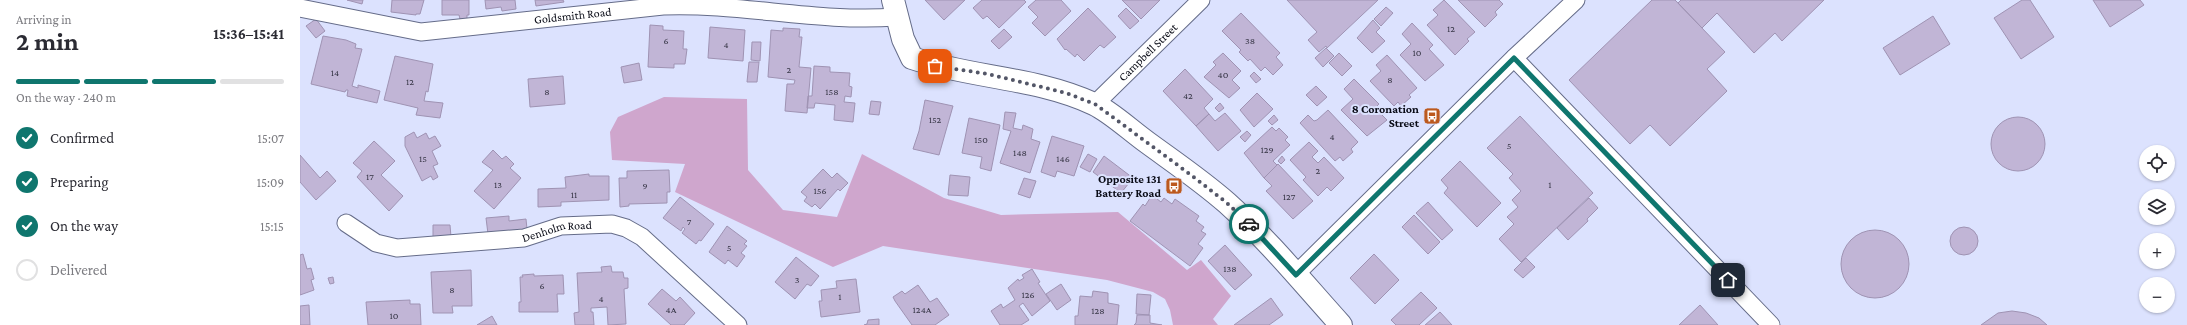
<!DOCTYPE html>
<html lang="en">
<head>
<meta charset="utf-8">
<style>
  body { margin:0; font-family:"Crimson Pro",serif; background:#f7f7f7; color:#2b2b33; height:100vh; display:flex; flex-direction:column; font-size:15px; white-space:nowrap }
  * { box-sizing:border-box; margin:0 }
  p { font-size:13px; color:#7c7c81 }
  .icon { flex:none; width:22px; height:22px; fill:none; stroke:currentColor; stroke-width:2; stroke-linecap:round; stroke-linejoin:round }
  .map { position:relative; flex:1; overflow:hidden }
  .details { display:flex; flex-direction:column; background:#fff; width:300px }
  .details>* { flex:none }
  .tools { position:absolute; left:1839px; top:145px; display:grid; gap:8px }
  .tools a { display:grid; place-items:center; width:36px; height:36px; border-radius:50%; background:#fff; box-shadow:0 1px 3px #0004; font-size:20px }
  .pin { position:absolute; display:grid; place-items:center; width:34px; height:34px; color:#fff; margin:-17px; border-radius:8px; box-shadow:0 2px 6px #0006 }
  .courier { position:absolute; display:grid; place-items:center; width:40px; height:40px; margin:-20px; border:3px solid #0f766e; border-radius:50%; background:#fff; color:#222; box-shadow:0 1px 5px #0007 }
  .summary em { font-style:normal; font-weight:700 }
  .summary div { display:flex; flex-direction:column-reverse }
  .summary { display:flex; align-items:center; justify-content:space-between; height:68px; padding:0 16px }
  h1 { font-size:26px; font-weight:700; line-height:30px }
  .bar { display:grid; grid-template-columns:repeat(4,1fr); gap:6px 4px; align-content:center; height:48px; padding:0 16px }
  .bar i { height:5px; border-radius:3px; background:#e1e1e2 }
  .bar .current { background:#0f766e }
  .bar p { grid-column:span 4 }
  ol { padding:0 16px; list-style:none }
  li { display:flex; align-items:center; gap:12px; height:44px }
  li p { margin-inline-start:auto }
  li .icon { padding:4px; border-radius:50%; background:#0f766e; color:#fff; stroke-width:4 }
  li:last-child { color:#7c7c81 }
  li i { width:22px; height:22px; border:2px solid #e1e1e2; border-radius:50% }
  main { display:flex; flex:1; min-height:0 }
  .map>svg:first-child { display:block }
  .forest { fill:#cfa6cd }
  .building { fill:#c1b5d6; stroke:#9f93b3 }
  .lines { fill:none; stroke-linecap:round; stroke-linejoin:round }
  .street-casing { stroke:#656c89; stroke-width:19 }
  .secondary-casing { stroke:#656c89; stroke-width:24 }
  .street { stroke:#fff; stroke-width:17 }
  .secondary { stroke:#fff; stroke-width:22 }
  .done { stroke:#535667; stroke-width:4; stroke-dasharray:0 7.2 }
  .route { stroke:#0f766e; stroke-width:5 }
  .labels { text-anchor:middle; stroke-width:4; stroke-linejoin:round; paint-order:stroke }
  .number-label { font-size:10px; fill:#373646 }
  .street-label { font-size:12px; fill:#090b16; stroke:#dce2fe }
  .poi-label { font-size:12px; font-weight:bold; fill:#090b16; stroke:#dce2fe; text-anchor:end }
</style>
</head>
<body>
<main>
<section class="details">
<div class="summary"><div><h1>2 min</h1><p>Arriving in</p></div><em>15:36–15:41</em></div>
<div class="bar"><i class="current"></i><i class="current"></i><i class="current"></i><i></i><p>On the way · 240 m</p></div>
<ol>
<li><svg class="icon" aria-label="check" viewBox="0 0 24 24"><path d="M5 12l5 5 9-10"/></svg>Confirmed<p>15:07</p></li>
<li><svg class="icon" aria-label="check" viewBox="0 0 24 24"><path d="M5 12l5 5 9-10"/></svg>Preparing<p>15:09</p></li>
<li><svg class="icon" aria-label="check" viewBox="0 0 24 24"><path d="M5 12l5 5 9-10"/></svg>On the way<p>15:15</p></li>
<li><i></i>Delivered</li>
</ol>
</section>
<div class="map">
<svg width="1887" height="325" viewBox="0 0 1887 325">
  <rect width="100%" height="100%" fill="#dce2fe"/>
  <path class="forest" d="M364 97 447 99 448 170 483 210 537 217 562 154 644 198 701 215 818 212 887 270 901 260 931 296 913 319 918 325H873L870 310 865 299 853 292 807 280 583 246 533 267 375 192 385 164 312 160 310 132 318 117Z"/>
  <path class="building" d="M47 0H63L62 4Z
    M92 0H124L120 14H116V15L91 12Z
    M142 0H169V15H167V19H160L159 15H142Z
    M185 0H215L216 9 202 11 201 7 186 9Z
    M235 0H263L264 2 236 6Z
    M625 0H665L644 20Z
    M682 0H724L726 2 699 28 687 16 683 19 673 8Z
    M736 0H761L771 11 745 36 732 23 738 17 728 7Z
    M822 0H860L841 19Z
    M987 0H1078L1027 48 1026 46 1019 52 1008 40 1017 32Z
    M1144 0 1175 32 1167 39 1169 41 1155 55 1127 25 1138 15 1133 10Z
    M1158 0H1199L1203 4 1195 12 1197 15 1185 27Z
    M1352 0H1375L1425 52 1407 69 1427 91 1370 146 1350 125 1330 144 1269 80Z
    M1381 0H1524L1482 41 1475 33 1454 53 1417 13 1402 28 1378 3Z
    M1722 0H1730L1754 37 1721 59 1694 18Z
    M1793 0H1840L1844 5 1810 27Z
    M1086 7 1093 13 1081 26 1074 19Z
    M788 8 816 37 804 48 800 45 784 61 777 54 775 57 766 49 765 50 757 39Z
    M826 8 839 21 830 29 818 16Z
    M941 13 980 53 976 57 983 65 973 75 965 67 961 71 950 59 948 61 939 52 941 50 922 31Z
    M1633 16 1650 44 1600 75 1583 48Z
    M16 19 25 31 16 38 6 26Z
    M1073 20 1080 28 1076 32 1085 41 1072 53 1057 38Z
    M1112 23 1133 45 1129 49 1144 65 1125 81 1100 55 1111 44 1102 34Z
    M350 25 363 26V30L384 31 383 49H387L385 64H374V68L348 67Z
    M410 27 445 30 443 61 408 58Z
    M483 28 500 29 499 37H502L499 67 511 68 507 113 485 111 487 84H494L495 80 468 77 471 30 483 31Z
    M704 29 712 37 699 49 691 41Z
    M23 36 46 40 56 44 55 48 62 49 52 86 58 88V85L80 91 77 103 47 96 48 90H46L45 92 11 84Z
    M452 42H461L460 61 451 60Z
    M1026 48 1034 56 1023 67 1015 58Z
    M923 53 941 71 932 80 940 88 929 98 904 77 916 65 913 62Z
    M1039 53 1052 66 1042 76 1029 63Z
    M1087 55 1117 88 1109 95 1111 97 1101 106 1098 102 1094 106 1070 81 1081 71 1076 65Z
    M95 56 133 64 128 92 126 91 124 101 143 103 140 118 116 115 118 108 84 100Z
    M449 62H459L457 82H447Z
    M339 63 342 80 324 83 321 67Z
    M514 66 530 67V72L550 73 549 86 552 87 551 97 545 96 544 102 555 103 553 122 534 120 535 105 515 103 514 108H507L508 96H512Z
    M885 69 913 99 904 108 909 114 896 126 863 91Z
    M954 72 961 79 956 83 950 76Z
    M263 76 265 104 230 107 228 79Z
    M1054 79 1079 104 1075 108 1087 120 1067 136 1041 110 1053 99 1044 89Z
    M1016 86 1027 97 1017 106 1006 95Z
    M957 93 973 109 954 127 940 110Z
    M625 100 653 106 639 155 613 149 619 131Z
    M571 101 581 102 579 115 569 114Z
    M920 103 924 108 919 112 915 108Z
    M1028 110 1058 142 1051 149 1053 152 1043 161 1040 157 1035 161 1000 123 1008 115 1014 121 1017 120Z
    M705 112 716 113 713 128 722 130 723 125 733 129 731 139 740 142 730 173 700 163 711 131 703 129Z
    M925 113 941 131 918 151 896 126 909 114 915 121Z
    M974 115 978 120 972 125 968 121Z
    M1220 116 1293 193 1221 262 1199 239 1214 224 1207 217 1218 207 1212 200 1221 191 1209 178 1213 174 1187 148Z
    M1691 144a27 27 0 1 1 54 0a27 27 0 1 1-54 0Z
    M669 118 700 125 691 171 680 168 682 157 662 153Z
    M972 127 976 131 979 128 988 137 985 140 990 145 973 161 977 165 964 178 944 153Z
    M947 131 951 135 945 142 940 137Z
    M114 132 117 138 126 133 129 139 135 136 141 146 132 151 138 164 133 166 138 177 133 180 131 176 122 181 105 146V137Z
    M752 136 784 146 774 176 757 171 755 177 741 172Z
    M74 141 95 161 81 175 103 196 89 211 57 177 62 171 53 163Z
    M1009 142 1018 151 1012 157 1018 163 1024 157 1044 178 1031 191 1027 187 1018 196 1003 180 1006 177 990 160Z
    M193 150 202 159 206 156 214 164 210 168 221 178 194 209 174 191 193 170 182 162Z
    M788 154 797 159 790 172 780 167Z
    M0 155 20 178 27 171 36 181 16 200 0 182Z
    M804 156 833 178 821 193 793 172Z
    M982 156 985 160 981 164 978 161Z
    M1160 161 1201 203 1177 227 1144 193 1148 188 1141 180Z
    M978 164 1013 201 993 219 966 191 972 186 964 178Z
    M523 169 532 178 537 173 548 183 540 191 538 189 520 209 515 204 512 207 504 201 507 197 501 192Z
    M369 170 370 192H367V203L329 204V206L320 207 319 178H327V171Z
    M289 174V176H309V200L261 202V206L238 207V189L266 188 265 177Z
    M650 175 670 177 668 196 648 195Z
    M724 178 736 181 730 198 718 194Z
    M852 195 861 202 864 198 872 204 875 199 899 216 896 221 904 227 901 231 906 234 898 244 903 248 890 266 830 221 843 204 845 206Z
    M380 197 414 224 401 241 399 240 396 244 382 233 385 229 383 227 381 231 363 218Z
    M1289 198 1298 208 1287 219 1288 221 1268 240 1257 228Z
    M1128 202 1153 230 1142 240 1116 213Z
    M1114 215 1140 242 1128 254 1102 227Z
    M209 216V221L226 219 227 229 188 234 186 218Z
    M133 225H150L151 237 133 238Z
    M427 226 447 241 444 244 447 246 441 253 445 256 437 267 428 260 425 264 409 252Z
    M1650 241a14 14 0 1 1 28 0a14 14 0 1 1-28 0Z
    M1541 264a34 34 0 1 1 68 0a34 34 0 1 1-68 0Z
    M925 245 952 275 935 290 908 261Z
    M3 254 7 269 11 268 14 279 11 280 14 290 0 295V255Z
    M1074 254 1099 280 1075 304 1050 278Z
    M496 257 519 276 511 286 507 284 495 299 475 282Z
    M1226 258 1235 267 1223 278 1214 270Z
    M311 266 312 272H323L324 278H328V288L324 289 326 324 308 325 307 307 291 308V312H293L294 325H275L274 313 279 312 277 273 302 272 301 267Z
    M732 269 740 282 738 283 750 301 732 316 723 303 719 306 729 320 721 325H700L691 311 701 304 703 308 715 300 708 288 718 279 719 281 724 278 722 275Z
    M171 270 172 306H152L153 313H133L131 272Z
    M234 274V276L263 275 264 294H257L258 312H219V302H221L220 277H223L222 275Z
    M33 277 34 283 30 284 28 278Z
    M556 279 560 312 521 317 519 301H522L521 290 537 288 536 281Z
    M761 284 771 300 757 310 746 294Z
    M618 285 630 302 637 298 649 315 635 325H612L595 301 593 297 602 291 605 294Z
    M362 289 376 301 380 297 395 313 384 325H371L348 304Z
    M793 291 808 293V303L819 305 817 325H775V316H778L780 296 792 297Z
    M1121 292 1137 308 1119 325H1096L1091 320Z
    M837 294 851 295 849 315 836 314Z
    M971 298 983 315 969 325H934Z
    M110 300V304H120L121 325H68L66 302Z
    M9 305 10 325H0V306Z
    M1400 305 1418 325H1379Z
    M1712 311 1726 313 1739 318 1747 325H1681L1698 313Z
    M1140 312 1152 325H1125Z
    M837 315H850V323L862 325H834L836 323Z
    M192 316 197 325H177Z
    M579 319V325H564L567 324 568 320Z"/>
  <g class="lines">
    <g class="street-casing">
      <g id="street">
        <path id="s1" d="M0 8 121 32 363 6C441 3 518 23 596 17"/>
        <path d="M1214 58 1471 325"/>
        <path id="s2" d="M795 104 901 0"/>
        <path id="s3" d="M46 223 76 243 97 248 224 238 261 226 312 224 326 228 342 237 438 325"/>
        <path d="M995 275 1214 58 1276 0"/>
      </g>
    </g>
    <g class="secondary-casing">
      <path id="secondary" d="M593 0 603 39 612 58C671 78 736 77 794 104 811 112 831 131 848 143 874 162 902 181 927 203 968 240 1004 284 1041 325"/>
    </g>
    <use href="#street" class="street"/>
    <use href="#secondary" class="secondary"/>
  </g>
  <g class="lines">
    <path class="done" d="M635 66 688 74 766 93 795 104 891 175 927 203 949 224"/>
    <path class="route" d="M949 224 996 275 1214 58 1428 280"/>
  </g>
  <defs>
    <g id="bus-square" transform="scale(0.9)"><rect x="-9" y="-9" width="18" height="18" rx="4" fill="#bc591e" stroke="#dce2fe"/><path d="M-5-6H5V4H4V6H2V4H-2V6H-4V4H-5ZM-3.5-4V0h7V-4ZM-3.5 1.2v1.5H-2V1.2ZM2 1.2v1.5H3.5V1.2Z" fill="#fff"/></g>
  </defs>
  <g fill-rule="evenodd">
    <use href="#bus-square" x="1132" y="116"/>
    <use href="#bus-square" x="874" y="186"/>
  </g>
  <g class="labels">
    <g class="number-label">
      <text x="1151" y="32">12</text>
      <text x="366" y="44">6</text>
      <text x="950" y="44">38</text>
      <text x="426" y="48">4</text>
      <text x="1117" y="56">10</text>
      <text x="489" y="73">2</text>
      <text x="35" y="76">14</text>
      <text x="923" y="78">40</text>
      <text x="1090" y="83">8</text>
      <text x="110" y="85">12</text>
      <text x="247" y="95">8</text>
      <text x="532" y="95">158</text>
      <text x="888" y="99">42</text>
      <text x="635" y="123">152</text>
      <text x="1032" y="140">4</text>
      <text x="681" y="143">150</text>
      <text x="1209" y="149">5</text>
      <text x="967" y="153">129</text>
      <text x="720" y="156">148</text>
      <text x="123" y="162">15</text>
      <text x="763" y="162">146</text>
      <text x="1018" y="174">2</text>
      <text x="70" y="180">17</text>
      <text x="198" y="188">13</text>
      <text x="1250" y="188">1</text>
      <text x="345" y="189">9</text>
      <text x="520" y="194">156</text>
      <text x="274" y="198">11</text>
      <text x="989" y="200">127</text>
      <text x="389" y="225">7</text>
      <text x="429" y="251">5</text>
      <text x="930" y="272">138</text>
      <text x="497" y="283">3</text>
      <text x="242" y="289">6</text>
      <text x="152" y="293">8</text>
      <text x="728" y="298">126</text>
      <text x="540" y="300">1</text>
      <text x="301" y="302">4</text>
      <text x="371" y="313">4A</text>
      <text x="622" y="313">124A</text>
      <text x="798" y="314">128</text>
      <text x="94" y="319">10</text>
    </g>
    <g class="street-label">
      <text dy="4" stroke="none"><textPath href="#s1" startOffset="276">Goldsmith Road</textPath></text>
      <text dy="4" stroke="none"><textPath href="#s2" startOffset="74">Campbell Street</textPath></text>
      <text dy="4" stroke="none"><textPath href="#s3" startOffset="219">Denholm Road</textPath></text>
    </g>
    <g class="poi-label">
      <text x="1119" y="113">8 Coronation<tspan x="1119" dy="14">Street</tspan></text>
      <text x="861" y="183">Opposite 131<tspan x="861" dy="14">Battery Road</tspan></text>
    </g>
  </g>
</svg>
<div class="tools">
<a><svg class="icon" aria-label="locate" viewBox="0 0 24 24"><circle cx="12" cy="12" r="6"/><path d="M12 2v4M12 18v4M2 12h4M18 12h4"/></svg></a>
<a><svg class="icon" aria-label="layers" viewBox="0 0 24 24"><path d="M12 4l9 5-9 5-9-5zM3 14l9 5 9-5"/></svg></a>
<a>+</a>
<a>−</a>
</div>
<div class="pin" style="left:635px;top:66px;background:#ea580c"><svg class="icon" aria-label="bag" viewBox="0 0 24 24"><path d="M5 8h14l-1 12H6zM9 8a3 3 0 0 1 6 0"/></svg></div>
<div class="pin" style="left:1428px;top:280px;background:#1f2937"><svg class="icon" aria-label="home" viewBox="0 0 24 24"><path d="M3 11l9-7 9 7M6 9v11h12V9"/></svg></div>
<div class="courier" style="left:949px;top:224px"><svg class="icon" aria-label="car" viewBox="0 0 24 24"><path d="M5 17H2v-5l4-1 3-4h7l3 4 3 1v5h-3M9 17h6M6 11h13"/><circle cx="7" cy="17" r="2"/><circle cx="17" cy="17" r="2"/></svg></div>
</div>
</main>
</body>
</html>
